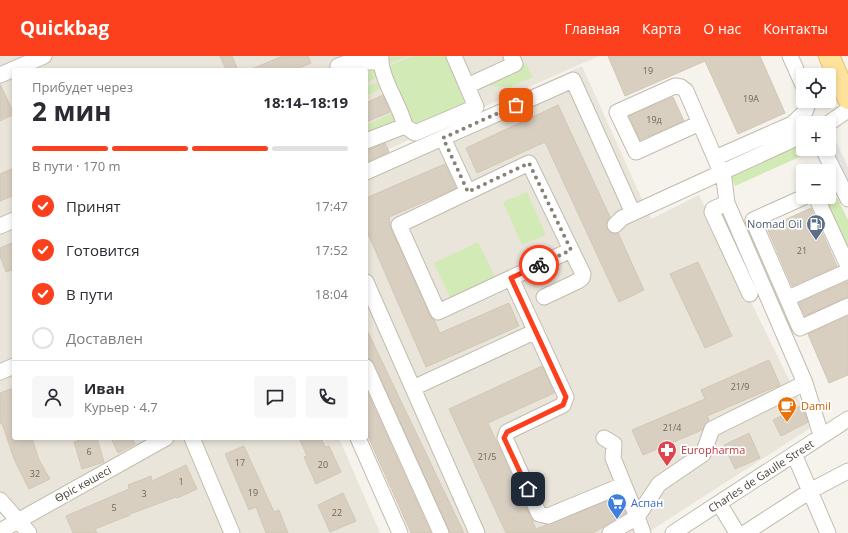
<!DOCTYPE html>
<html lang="ru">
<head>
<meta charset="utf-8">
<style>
  body { margin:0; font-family:"Open Sans",sans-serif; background:#f7f7f7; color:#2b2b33; height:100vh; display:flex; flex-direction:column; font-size:15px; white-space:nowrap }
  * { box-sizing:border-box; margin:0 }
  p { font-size:13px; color:#7c7c81 }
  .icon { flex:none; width:22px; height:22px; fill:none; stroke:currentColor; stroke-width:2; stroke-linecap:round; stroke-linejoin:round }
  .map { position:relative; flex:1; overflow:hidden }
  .drawer { position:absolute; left:12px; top:12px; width:356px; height:372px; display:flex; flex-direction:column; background:#fff; border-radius:4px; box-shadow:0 2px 6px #0003 }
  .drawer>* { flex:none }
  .buttons { position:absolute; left:796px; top:12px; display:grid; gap:8px }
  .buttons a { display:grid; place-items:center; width:40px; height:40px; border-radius:4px; background:#fff; box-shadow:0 2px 6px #0003; font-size:20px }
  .pin { position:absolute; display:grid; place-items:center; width:34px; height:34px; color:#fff; margin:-17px; border-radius:8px; box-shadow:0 2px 6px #0006 }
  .courier { position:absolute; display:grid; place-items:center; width:40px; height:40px; margin:-20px; border:3px solid #fc3f1d; border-radius:50%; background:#fff; color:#222; box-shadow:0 1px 5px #0007 }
  .headline em { font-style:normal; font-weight:700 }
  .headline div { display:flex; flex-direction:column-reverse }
  .headline { display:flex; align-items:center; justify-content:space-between; height:68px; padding:0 20px }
  h1 { font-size:26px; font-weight:700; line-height:30px }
  .bar { display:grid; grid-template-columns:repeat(4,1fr); gap:6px 4px; align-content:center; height:48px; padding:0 20px }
  .bar i { height:5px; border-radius:3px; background:#e1e1e2 }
  .bar .current { background:#fc3f1d }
  .bar p { grid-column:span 4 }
  .line { display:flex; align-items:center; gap:10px; padding:0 20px; border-top:1px solid #e1e1e2 }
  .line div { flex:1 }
  .round { display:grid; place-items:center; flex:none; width:42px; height:42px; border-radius:4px; background:#f7f7f7 }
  ol { padding:0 20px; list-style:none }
  li { display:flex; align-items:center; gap:12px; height:44px }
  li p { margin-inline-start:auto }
  li .icon { padding:4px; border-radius:50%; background:#fc3f1d; color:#fff; stroke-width:4 }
  li:last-child { color:#7c7c81 }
  li i { width:22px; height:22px; border:2px solid #e1e1e2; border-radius:50% }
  header { display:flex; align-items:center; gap:24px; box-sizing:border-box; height:56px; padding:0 20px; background:#fc3f1d; color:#fff }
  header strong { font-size:19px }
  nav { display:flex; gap:22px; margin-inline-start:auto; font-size:14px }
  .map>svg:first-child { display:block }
  .residential { fill:#eae5da }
  .green { fill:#d2eab5 }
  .parking { fill:#e5e3e0 }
  .building { fill:#d8cfc1; stroke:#d3c7b4 }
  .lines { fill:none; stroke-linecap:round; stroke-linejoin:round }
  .minor-casing { stroke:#c2bbae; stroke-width:17 }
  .major-casing { stroke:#e6c16a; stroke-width:22 }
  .minor { stroke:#fff; stroke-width:15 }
  .major { stroke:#ffe39c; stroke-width:20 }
  .done { stroke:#878178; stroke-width:4; stroke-dasharray:0 7.2 }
  .route { stroke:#fc3f1d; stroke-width:5 }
  .labels { text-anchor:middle; stroke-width:3.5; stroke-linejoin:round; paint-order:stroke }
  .number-label { font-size:9px; fill:#6e675b }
  .service-label { font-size:11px; fill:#4e5e75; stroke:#fff; text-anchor:end }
  .food-label { font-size:11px; fill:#c56008; stroke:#fff; text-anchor:start }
  .health-label { font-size:11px; fill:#be3a42; stroke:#fff; text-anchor:start }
  .street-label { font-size:11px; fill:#4b4439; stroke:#fff }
  .shop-label { font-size:11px; fill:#366cbe; stroke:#fff; text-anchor:start }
</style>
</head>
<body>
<header>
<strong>Quickbag</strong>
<nav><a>Главная</a><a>Карта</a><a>О нас</a><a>Контакты</a></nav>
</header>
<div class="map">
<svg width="848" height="477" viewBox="0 0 848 477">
  <rect width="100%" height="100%" fill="#f6f3ec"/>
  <path class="residential" d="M0 0H599L366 103V14H14V382H339L380 477H31L0 437Z
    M582 10 651 163 699 139 812 371 647 477H464L366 272V108Z"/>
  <path class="green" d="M390 0H407L389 8Z
    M413 0H445L465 47 414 69 389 10Z
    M526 7 533 21 510 31 490 30 488 25Z
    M374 10 379 21 366 27V14H345Z
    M377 26 380 33 368 39 366 31Z
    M393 57 398 66 366 81V69Z
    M801 86 806 98 735 130 730 117Z
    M527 136 546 179 522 189 503 146Z
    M831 140 838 143 848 164V198L826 144Z
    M478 186 499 229 454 250 434 207Z"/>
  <path class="parking" d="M833 79 848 111V134L829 93V81Z"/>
  <path class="building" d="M220 0H232L238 14H226Z
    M283 0H308L311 7 294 14H249Z
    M608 0H760L785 57 738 78 705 5 625 40Z
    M0 28 14 58 0 65Z
    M383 39 390 56 366 66V47Z
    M673 41 684 65 640 84 629 60Z
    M558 49 610 161 606 166V172L612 178 618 177 644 234 619 246 545 86 477 117 466 92Z
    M385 87 389 96 366 106V95Z
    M445 108 456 132 389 161 391 173 430 260 434 264 440 277 509 247 519 270 426 311 366 173V142Z
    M14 112V139L0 145V118Z
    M811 152 837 210 792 230 767 172Z
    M14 186V213L6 216 0 200V192Z
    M698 206 732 280 705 292 670 218Z
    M848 225V241L805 260 799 247Z
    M848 260V319L829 327 808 278Z
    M366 272 464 477H450L374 307 371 304 366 302Z
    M769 304 780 329 707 360 709 364 702 374 643 399 632 374 705 343 701 334Z
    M542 310 554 337 488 367 536 473 619 440 626 457 593 477H506L449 353Z
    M14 332V382H32L39 404 50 423 29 433 14 403 2 367 0 368V337Z
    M366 333 431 477H411L366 376Z
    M802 349 808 366 781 380 773 364Z
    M749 377 760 402 735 413 724 389Z
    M86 382H97L104 406 82 413 74 386Z
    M111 382H132L135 388 118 397Z
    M299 382H321L325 391 329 390 341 416 316 428 304 401 307 400Z
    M244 390 274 456 279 454 288 477H266L256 451 249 454 225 398Z
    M186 409 197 433 177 442 176 441 130 458V459L95 473 97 477H73L66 460 129 433 128 429 151 420 152 425Z
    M343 437 356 465 330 476 318 449Z"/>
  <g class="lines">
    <g class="minor-casing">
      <path id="minor" d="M381 0C379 20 400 49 405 70
        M454 0 467 30
        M790 0 803 29
        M338 10 349 6H380
        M0 19 44 0
        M700 67 636 96 617 56 675 30 681 31 686 35 724 123 727 147 805 327 821 379
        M829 67 848 54
        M795 77 792 68 805 56 809 45
        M443 82 468 136 529 107 583 218 582 222 578 225 544 241
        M366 85 405 70 415 77 476 51 467 30 515 8 511 0
        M823 93 848 143
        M715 102 792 68
        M366 116 573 24 633 157 803 79
        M468 136 399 169 438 256 571 194
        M804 141 753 164 800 272 848 250
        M816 141 848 210
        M727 147 713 153 712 156 750 238
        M615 169 622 162 633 157
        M0 170 14 164
        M511 222 566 341 563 349 507 376 505 382 539 458 548 460 623 429
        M366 226 477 477
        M788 242 848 215
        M366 311 441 477
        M0 316 14 310
        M413 332 536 275
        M192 382 232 477
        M358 382 400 477
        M604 382 614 388 613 402 637 461
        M794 398 828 477
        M0 444 29 477
        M719 447 737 477
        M637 461 659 428 703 398 712 373 805 327
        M0 475 166 382
        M610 477 637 461 643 477
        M673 477 848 363
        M745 477 810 435 848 415"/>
    </g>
    <g class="major-casing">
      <path id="major" d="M829 0 848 43"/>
    </g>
    <use href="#minor" class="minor"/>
    <use href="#major" class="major"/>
  </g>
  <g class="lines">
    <path class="done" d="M516 49 443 82 468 136 529 107 571 194 539 209"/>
    <path class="route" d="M528 433 504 382 507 376 563 349 566 341 511 222 539 209"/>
  </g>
  <defs>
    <g id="fuel-pin" transform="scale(1)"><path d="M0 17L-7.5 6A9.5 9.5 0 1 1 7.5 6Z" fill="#5c6f8a" stroke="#fff"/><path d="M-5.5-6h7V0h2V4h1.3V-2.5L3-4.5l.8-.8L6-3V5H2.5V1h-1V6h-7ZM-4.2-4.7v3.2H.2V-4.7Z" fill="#fff"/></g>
    <g id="cafe-pin" transform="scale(1)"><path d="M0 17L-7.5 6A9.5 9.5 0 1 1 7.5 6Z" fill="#e8710a" stroke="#fff"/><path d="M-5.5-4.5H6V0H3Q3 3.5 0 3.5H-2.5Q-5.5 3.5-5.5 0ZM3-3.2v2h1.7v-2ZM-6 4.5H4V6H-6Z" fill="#fff"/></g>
    <g id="pharmacy-pin" transform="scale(1)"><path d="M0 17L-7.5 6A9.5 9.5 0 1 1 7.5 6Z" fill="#e0444e" stroke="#fff"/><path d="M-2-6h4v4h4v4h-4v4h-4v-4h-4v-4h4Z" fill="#fff"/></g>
    <g id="supermarket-pin" transform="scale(1)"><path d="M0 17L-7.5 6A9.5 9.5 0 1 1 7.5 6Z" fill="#3f7fe0" stroke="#fff"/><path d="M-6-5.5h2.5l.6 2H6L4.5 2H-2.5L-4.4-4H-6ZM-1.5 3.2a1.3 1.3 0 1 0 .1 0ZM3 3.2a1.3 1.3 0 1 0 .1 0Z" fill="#fff"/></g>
  </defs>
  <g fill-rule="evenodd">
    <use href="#fuel-pin" x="816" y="168"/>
    <use href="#cafe-pin" x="787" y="350"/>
    <use href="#pharmacy-pin" x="667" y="394"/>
    <use href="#supermarket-pin" x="617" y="447"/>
  </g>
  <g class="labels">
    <g class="number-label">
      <text x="648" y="18">19</text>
      <text x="751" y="46">19A</text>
      <text x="654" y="67">19д</text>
      <text x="802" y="198">21</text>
      <text x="740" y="334">21/9</text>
      <text x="672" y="375">21/4</text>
      <text x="89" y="399">6</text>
      <text x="487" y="404">21/5</text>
      <text x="240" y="410">17</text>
      <text x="323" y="412">20</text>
      <text x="35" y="421">32</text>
      <text x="181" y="429">1</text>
      <text x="253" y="440">19</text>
      <text x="144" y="441">3</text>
      <text x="114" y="455">5</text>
      <text x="337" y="460">22</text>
    </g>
    <g class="service-label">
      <text x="802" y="172">Nomad Oil</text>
    </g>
    <g class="food-label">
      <text x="801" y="354">Damil</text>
    </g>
    <g class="health-label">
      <text x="681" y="398">Europharma</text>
    </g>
    <g class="street-label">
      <text transform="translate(761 420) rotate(-33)" y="4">Charles de Gaulle Street</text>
      <text transform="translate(83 428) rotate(-29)" y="4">Өріс көшесі</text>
    </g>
    <g class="shop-label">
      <text x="631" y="451">Аспан</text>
    </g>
  </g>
</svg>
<div class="buttons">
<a><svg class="icon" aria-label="locate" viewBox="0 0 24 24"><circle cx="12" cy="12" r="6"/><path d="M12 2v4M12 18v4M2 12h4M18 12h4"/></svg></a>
<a>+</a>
<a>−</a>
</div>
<div class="pin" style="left:516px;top:49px;background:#ea580c"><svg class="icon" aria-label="bag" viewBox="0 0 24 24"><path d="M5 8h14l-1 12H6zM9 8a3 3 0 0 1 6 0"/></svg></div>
<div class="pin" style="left:528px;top:433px;background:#1f2937"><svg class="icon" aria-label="home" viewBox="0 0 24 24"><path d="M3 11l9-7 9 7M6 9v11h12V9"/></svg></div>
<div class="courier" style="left:539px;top:209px"><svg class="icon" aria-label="bike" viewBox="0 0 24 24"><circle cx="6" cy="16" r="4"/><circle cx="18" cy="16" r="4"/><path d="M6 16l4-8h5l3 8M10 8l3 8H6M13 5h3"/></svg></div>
<section class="drawer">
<div class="headline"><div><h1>2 мин</h1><p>Прибудет через</p></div><em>18:14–18:19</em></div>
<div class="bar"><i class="current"></i><i class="current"></i><i class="current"></i><i></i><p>В пути · 170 m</p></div>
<ol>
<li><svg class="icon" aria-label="check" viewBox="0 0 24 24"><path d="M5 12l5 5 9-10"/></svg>Принят<p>17:47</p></li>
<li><svg class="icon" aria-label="check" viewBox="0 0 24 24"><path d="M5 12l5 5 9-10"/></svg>Готовится<p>17:52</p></li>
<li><svg class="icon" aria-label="check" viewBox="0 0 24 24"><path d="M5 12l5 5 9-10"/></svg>В пути<p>18:04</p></li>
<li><i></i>Доставлен</li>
</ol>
<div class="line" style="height:72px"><a class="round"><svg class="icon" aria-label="person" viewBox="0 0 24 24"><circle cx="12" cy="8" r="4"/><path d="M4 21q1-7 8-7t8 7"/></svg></a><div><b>Иван</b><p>Курьер · 4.7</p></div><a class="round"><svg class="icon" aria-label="chat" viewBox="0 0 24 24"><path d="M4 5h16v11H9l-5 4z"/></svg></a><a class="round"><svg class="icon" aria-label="phone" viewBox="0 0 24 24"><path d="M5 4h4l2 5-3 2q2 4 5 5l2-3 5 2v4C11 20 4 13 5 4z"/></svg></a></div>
</section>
</div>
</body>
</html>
